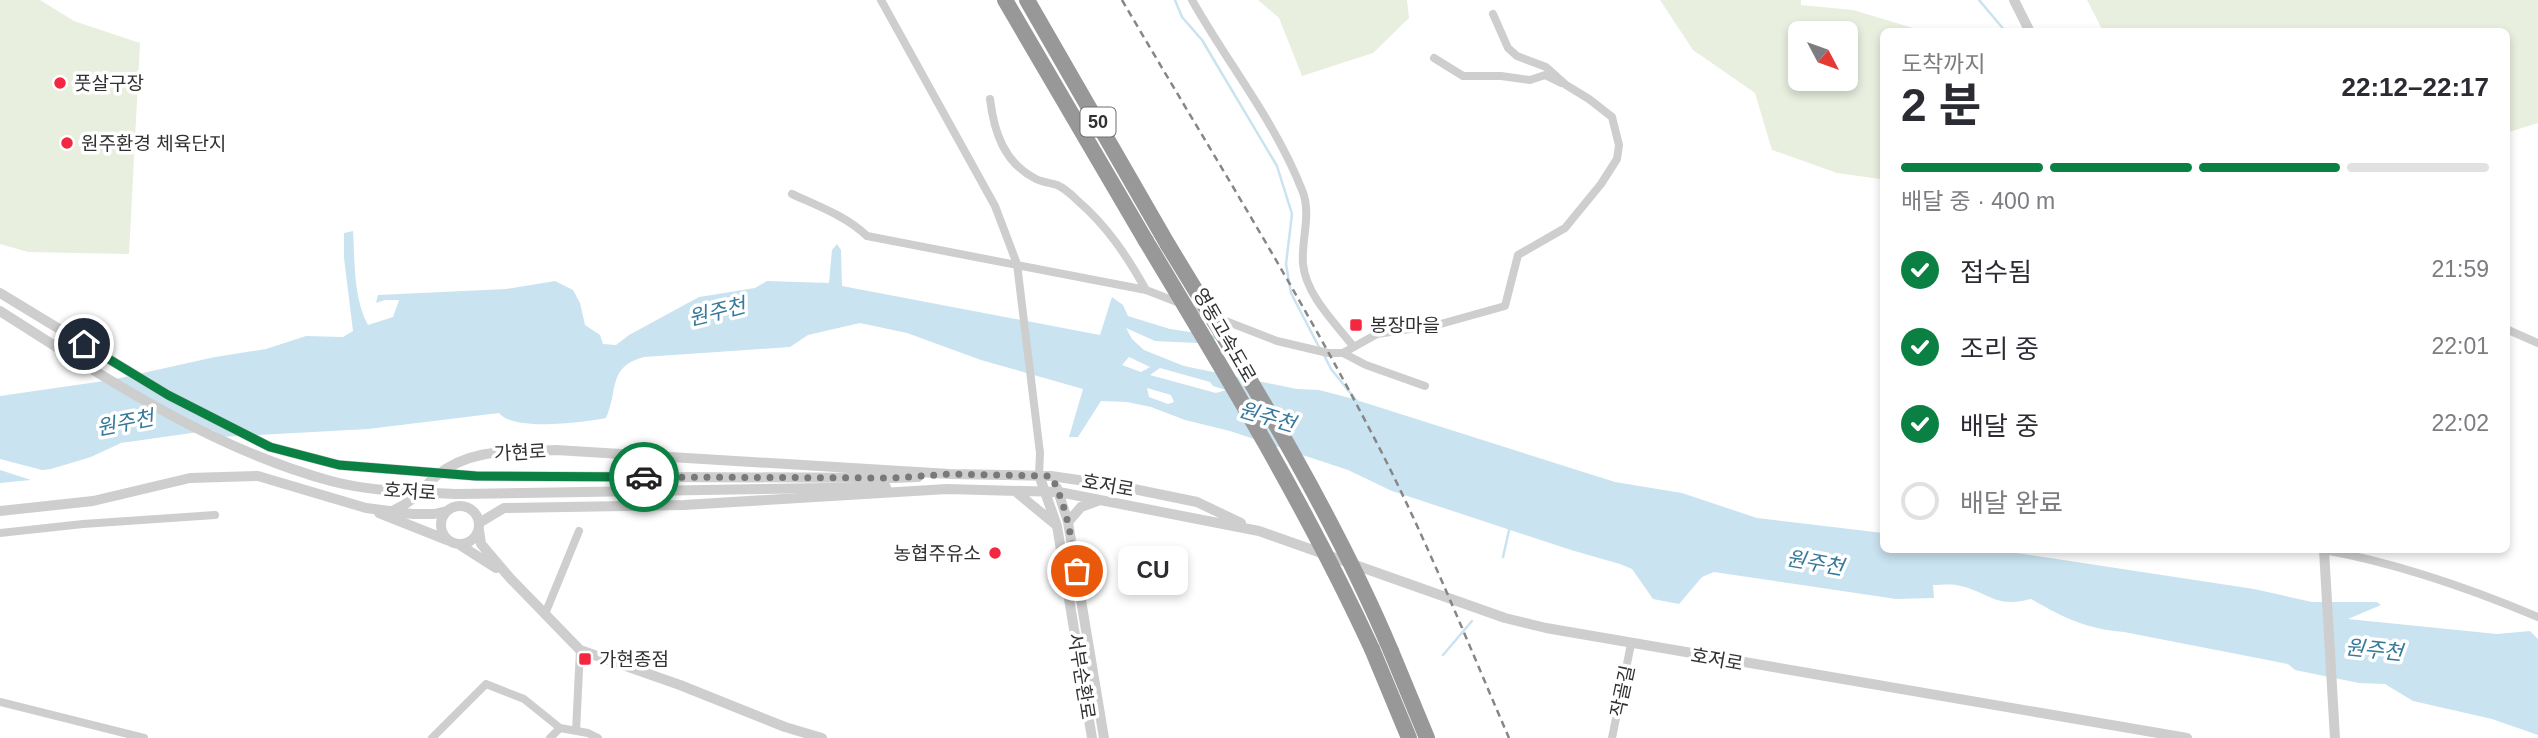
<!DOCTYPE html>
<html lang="ko">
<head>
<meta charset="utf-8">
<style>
  body { margin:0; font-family:Arial,"Noto Sans KR",sans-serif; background:#f7f7f7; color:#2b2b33; height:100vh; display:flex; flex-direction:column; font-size:26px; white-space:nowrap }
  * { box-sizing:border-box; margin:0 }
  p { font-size:23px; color:#7c7c81 }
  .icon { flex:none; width:38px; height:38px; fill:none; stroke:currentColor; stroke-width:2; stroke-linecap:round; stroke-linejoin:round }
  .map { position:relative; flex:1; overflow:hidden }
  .panel { position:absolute; left:1880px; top:28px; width:630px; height:525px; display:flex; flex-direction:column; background:#fff; border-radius:10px; box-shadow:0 4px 10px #0003 }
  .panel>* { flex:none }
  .needle { width:46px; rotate:131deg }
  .controls { position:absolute; left:1788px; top:21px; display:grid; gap:14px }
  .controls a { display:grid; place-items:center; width:70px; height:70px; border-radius:10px; background:#fff; box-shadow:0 4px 10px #0003; font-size:35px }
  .pin { position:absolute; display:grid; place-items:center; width:60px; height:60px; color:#fff; margin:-30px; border:4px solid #fff; border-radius:50%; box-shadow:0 2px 7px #0007 }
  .courier { position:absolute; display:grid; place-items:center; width:70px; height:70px; margin:-35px; border:5px solid #0b8043; border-radius:50%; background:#fff; color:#222; box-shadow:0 2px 9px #0007 }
  .bubble { position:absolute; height:49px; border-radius:10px; background:#fff; box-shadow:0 4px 10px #0003; font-size:23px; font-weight:700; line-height:49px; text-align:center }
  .overview em { font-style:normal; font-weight:700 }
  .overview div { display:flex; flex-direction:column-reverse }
  .overview { display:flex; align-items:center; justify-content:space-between; height:119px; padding:0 21px }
  h1 { font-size:46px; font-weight:700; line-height:52px }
  .bar { display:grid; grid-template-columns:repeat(4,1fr); gap:10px 7px; align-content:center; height:84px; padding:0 21px }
  .bar i { height:9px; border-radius:5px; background:#e1e1e2 }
  .bar .current { background:#0b8043 }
  .bar p { grid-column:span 4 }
  ol { padding:0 21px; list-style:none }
  li { display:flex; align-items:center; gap:21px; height:77px }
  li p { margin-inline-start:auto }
  li .icon { padding:7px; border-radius:50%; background:#0b8043; color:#fff; stroke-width:4 }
  li:last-child { color:#7c7c81 }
  li i { width:38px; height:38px; border:4px solid #e1e1e2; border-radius:50% }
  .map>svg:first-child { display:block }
  .green { fill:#e8efdf; fill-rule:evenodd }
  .water { fill:#cae3f0; fill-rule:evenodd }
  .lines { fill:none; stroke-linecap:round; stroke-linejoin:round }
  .stream { stroke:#cae3f0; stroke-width:2.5 }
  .minor { stroke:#cecece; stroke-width:8 }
  .tertiary { stroke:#cecece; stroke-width:10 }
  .motorway { stroke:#989898; stroke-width:16 }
  .rail { stroke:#868686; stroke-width:2.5; stroke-dasharray:7 5; stroke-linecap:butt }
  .tertiary-bridge { stroke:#cecece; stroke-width:10 }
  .motorway-bridge { stroke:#989898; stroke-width:16 }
  .done { stroke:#797979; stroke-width:7; stroke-dasharray:0 12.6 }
  .route { stroke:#0b8043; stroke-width:9 }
  .poi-dot { fill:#f32840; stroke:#fff; stroke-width:2.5 }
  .labels { text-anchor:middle; stroke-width:7; stroke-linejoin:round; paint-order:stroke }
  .shield { fill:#fff; stroke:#6f6f6f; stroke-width:2 }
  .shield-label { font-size:18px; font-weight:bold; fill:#313131 }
  .poi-label { font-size:19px; fill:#313131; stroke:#fff; text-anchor:start }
  .street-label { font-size:19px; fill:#313131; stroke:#fff }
  .water-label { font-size:21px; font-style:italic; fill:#37799b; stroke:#fff }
</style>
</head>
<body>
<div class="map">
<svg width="2538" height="738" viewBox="0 0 2538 738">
  <rect width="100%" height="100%" fill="#fff"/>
  <path class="green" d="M0 0H40L74 21 140 43 129 254 28 252 0 244Z
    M1258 0H1407L1409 18 1373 53 1302 76 1279 18Z
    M1660 0H1801V5L1853 10 1923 31 1883 32V176L1880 179 1837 173 1772 150 1755 93 1693 50ZM1801 33H1846V79H1801Z
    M2087 0H2538V123L2506 133V32L2103 31Z"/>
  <path class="water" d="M353 231C355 261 353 298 368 325L393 317 399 300H385L376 303 378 295 506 289 555 281 573 290 580 303 585 325 600 335 603 344 616 345 629 335 699 297 755 288 767 281 829 283 832 250 837 244 841 250 842 286 1100 335 1112 297 1123 305 1128 316 1170 329 1224 337 1197 343 1155 341 1126 328 1132 339 1144 350 1184 366 1297 389 1319 390 1350 398 1577 470 1615 482 1682 493 1757 518 1883 533V550H1997L2254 589 2312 602H2377L2381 605 2348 619 2497 634 2530 631 2538 639V735L2492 719 2413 701 2385 684 2359 683 2295 670 2288 664 2124 632C2086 629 2064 618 2031 599 1993 609 1989 591 1956 585 1949 584 1940 585 1933 585L1934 598 1896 599 1714 572 1702 577 1679 604 1653 599 1632 569 1620 564 1571 550 1392 491 1348 470 1230 431 1185 420 1151 407 1127 402 1101 401 1078 437H1069L1083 389 981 360 907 333 860 323 808 335 790 347 644 357C607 367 619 389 606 418 584 422 514 432 499 413L368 429 220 437 213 430 121 443 91 457 51 469 42 470 0 459V396L111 380 215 357 266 349 306 336 343 337 353 331 344 258V233ZM1129 357 1150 367 1141 372 1122 365ZM1160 368 1210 382 1213 386 1226 390 1216 393 1150 375ZM1147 388 1171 395 1174 402 1168 404 1149 397Z
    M0 470 31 480 0 483Z"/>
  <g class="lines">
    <path class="stream" d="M1175 0 1182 17 1202 40 1277 166 1292 214 1286 264 1291 293 1320 349
      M1979 0 2006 32
      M1324 355 1331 369 1356 400
      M1503 557 1510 526
      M1443 655 1472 621"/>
    <path class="minor" d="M881 0 995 206 1017 264 1040 453 1039 475
      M1192 0C1228 64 1275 121 1302 190 1312 213 1301 240 1303 264 1306 295 1335 323 1353 346
      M1434 58 1463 76H1501L1530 80 1545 75 1561 83
      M990 99C994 132 1004 163 1036 179 1042 182 1050 183 1057 185 1064 188 1072 195 1078 201 1107 226 1127 256 1146 290
      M792 194C818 206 846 216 867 236L1146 290 1277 341 1328 353H1343L1377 334 1437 325 1505 306 1518 255 1565 228 1601 184 1617 159 1619 145 1612 117 1589 99 1566 85 1546 67 1517 56 1508 48 1493 14
      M2506 329 2538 343
      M1343 353 1366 365 1425 386
      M0 533 83 524 215 515
      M2324 550C2397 563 2469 588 2538 617
      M545 614 579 531
      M0 702 144 738
      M576 731 580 650
      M432 738 486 684 524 699 560 728 588 733 598 738
      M550 738 560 728
      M1612 738 1631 644"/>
    <path class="tertiary" d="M2014 0 2030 32
      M1039 475 1057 526 1092 738
      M476 476 893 478 918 477
      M1057 488 1068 522 1104 738
      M1015 491 1056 525
      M441 525a19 19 0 1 1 38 0a19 19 0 1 1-38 0Z
      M394 510C415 501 420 490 436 476 472 447 513 452 556 450L950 474 1051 476 1119 486 1197 502 1241 523
      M0 511 93 501 190 478 258 476 366 508 413 514H434L447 511
      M379 513 447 540
      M1068 522 1081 507 1100 500
      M479 523 504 508 684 505 947 489 1059 492 1259 531 1505 618 1546 628 2187 738
      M479 530 481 544 510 578 580 650 680 685 785 727 822 738
      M460 545 496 568
      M2324 550 2335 738"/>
    <path class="motorway" d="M1005 0 1146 241
      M1027 0 1168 245
      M1372 649 1409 738
      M1391 651 1427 738"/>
    <path class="rail" d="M1122 0C1205 142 1293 282 1369 428 1422 528 1464 634 1509 738"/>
    <path class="tertiary-bridge" d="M0 293 168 395 270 447 339 465 476 476
      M0 311C105 378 210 448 331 481 372 492 416 492 459 494L886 487"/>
    <path class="motorway-bridge" d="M1146 241C1226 374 1307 508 1372 649
      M1168 245C1248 376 1331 509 1391 651"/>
  </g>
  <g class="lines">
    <path class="done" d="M644 477 893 478 950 474 1051 476C1067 506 1071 538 1077 571"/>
    <path class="route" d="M84 344 168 395 270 447 339 465 476 476 644 477"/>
  </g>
  <g class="poi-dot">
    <circle cx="60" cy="83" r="7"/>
    <circle cx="67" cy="143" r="7"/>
    <rect x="1349" y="318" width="14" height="14" rx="3.5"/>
    <circle cx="995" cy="553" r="7"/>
    <rect x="578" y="652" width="14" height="14" rx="3.5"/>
  </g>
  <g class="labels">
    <rect class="shield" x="1080.5" y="107.5" width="35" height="29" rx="5"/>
    <g class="shield-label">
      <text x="1098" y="128">50</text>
    </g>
    <g class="poi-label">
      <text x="74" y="90">풋살구장</text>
      <text x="81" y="150">원주환경 체육단지</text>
      <text x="1370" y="332">봉장마을</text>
      <text x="981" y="560" text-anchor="end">농협주유소</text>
      <text x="599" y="666">가현종점</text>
    </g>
    <g class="street-label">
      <text transform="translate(1225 335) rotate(60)" y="7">영동고속도로</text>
      <text transform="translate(520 452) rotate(-3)" y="7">가현로</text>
      <text transform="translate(1108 485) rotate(10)" y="7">호저로</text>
      <text transform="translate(410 491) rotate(4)" y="7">호저로</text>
      <text transform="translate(1717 659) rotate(10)" y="7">호저로</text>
      <text transform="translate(1082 676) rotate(81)" y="7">서부순환로</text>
      <text transform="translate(1622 691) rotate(-78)" y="7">작골길</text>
    </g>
    <g class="water-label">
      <text transform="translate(717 312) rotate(-14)" y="7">원주천</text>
      <text transform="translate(1267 417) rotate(16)" y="7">원주천</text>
      <text transform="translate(125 423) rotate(-11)" y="7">원주천</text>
      <text transform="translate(1815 563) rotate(10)" y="7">원주천</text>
      <text transform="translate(2374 650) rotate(6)" y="7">원주천</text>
    </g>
  </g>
</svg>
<div class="controls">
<a><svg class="needle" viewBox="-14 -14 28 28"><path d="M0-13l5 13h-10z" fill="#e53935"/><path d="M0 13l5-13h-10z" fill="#7c7c81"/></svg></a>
</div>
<div class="pin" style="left:1077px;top:571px;background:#ea580c"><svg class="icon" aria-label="bag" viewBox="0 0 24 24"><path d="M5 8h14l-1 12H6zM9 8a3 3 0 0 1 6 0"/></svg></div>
<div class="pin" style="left:84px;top:344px;background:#1f2937"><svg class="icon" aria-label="home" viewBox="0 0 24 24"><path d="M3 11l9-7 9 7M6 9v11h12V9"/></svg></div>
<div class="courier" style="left:644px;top:477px"><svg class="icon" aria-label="car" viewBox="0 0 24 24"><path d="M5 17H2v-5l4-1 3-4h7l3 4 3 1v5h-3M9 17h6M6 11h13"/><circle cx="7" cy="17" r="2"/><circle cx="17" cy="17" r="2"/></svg></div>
<div class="bubble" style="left:1118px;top:546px;width:70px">CU</div>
<section class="panel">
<div class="overview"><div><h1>2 분</h1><p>도착까지</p></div><em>22:12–22:17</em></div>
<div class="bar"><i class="current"></i><i class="current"></i><i class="current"></i><i></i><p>배달 중 · 400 m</p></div>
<ol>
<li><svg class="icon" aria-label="check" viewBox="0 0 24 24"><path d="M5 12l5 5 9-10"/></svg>접수됨<p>21:59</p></li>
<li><svg class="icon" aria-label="check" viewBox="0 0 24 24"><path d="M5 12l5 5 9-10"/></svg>조리 중<p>22:01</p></li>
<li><svg class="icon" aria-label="check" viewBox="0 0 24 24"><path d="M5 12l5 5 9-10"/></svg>배달 중<p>22:02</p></li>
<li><i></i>배달 완료</li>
</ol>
</section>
</div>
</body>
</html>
